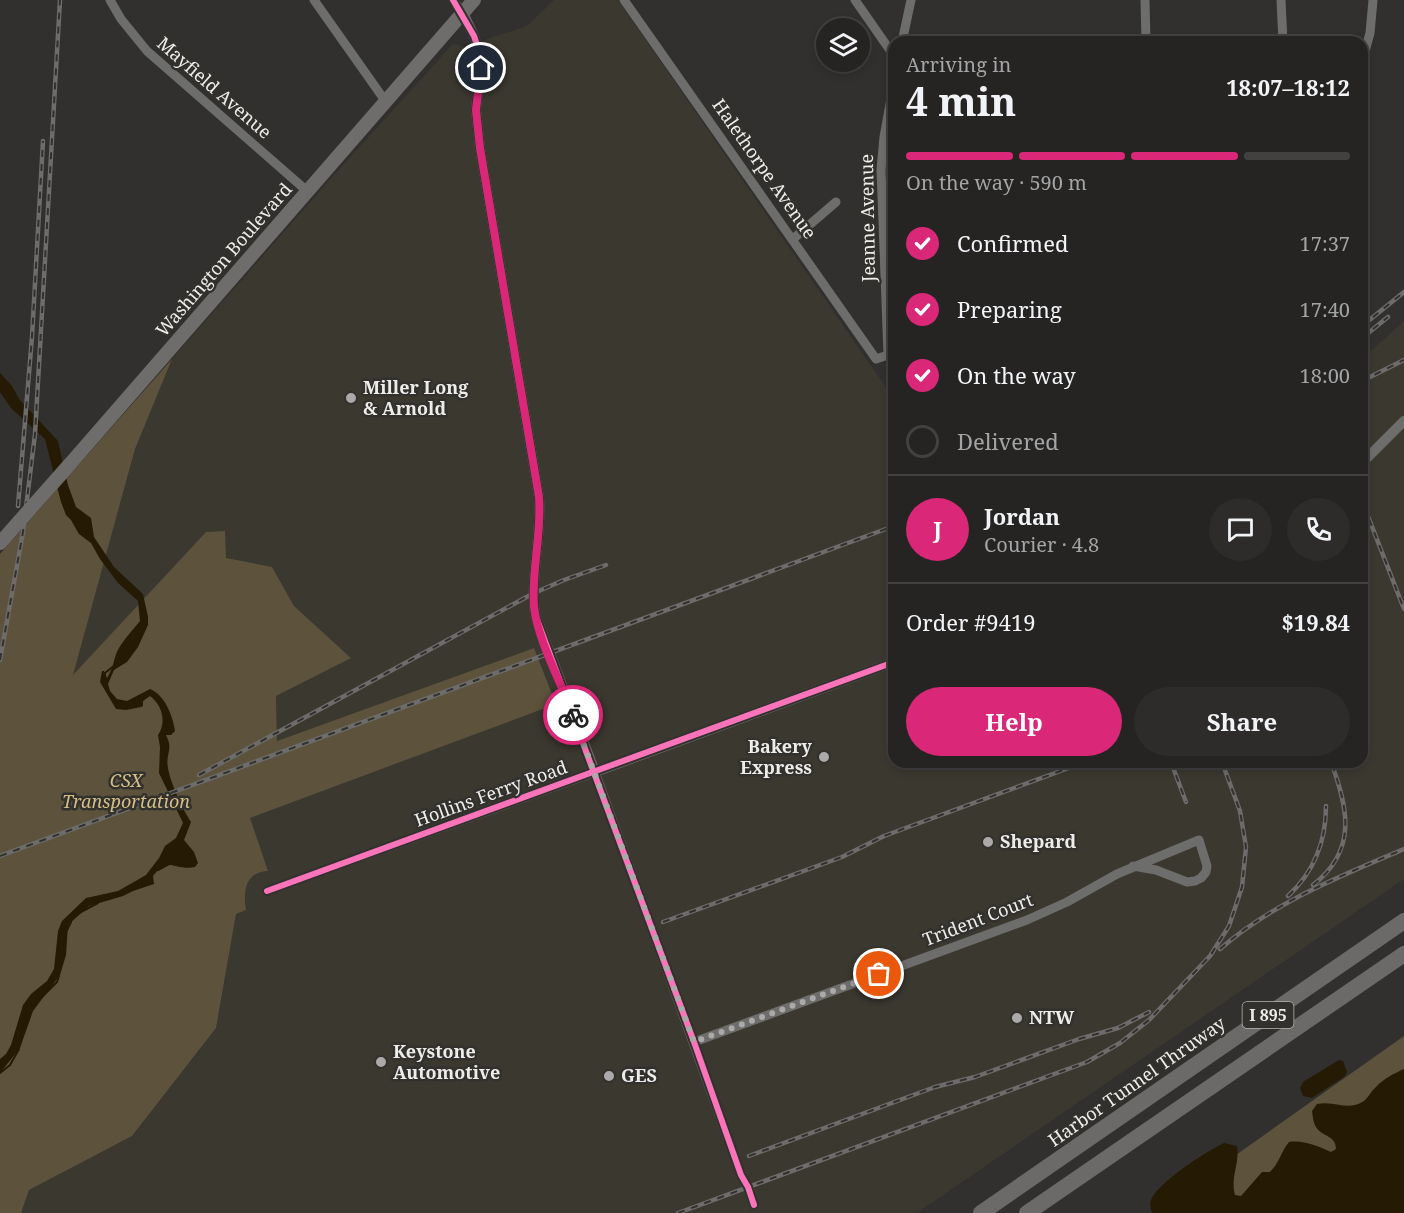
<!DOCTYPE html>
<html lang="en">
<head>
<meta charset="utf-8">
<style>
  body { margin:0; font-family:"Noto Serif",serif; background:#2d2c2a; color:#f1f3f6; height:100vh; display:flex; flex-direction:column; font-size:22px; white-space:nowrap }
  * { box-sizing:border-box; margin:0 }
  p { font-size:20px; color:#a3a4a5 }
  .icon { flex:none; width:33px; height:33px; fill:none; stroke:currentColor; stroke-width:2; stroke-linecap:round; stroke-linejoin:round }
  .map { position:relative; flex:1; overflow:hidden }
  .side { position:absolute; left:888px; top:36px; width:480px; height:732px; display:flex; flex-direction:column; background:#252422; border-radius:18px; box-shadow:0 3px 9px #0003,0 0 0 2px #424140 }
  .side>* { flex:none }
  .controls { position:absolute; left:816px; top:18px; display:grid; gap:12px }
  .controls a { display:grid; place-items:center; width:54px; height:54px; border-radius:50%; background:#252422; box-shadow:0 3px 9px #0003,0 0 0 2px #424140; font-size:30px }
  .pin { position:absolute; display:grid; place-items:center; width:51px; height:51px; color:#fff; margin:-26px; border:3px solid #fff; border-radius:50%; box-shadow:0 2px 6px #0007 }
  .courier { position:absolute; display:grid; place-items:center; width:60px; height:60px; margin:-30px; border:4px solid #db2777; border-radius:50%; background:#fff; color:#222; box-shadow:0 2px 8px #0007 }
  .headline em { font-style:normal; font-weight:700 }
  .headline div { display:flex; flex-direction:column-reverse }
  .headline { display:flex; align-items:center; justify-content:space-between; height:102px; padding:0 18px }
  h1 { font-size:39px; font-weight:700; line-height:45px }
  .bar { display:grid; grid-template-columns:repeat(4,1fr); gap:9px 6px; align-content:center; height:72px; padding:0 18px }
  .bar i { height:8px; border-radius:4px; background:#424140 }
  .bar .on { background:#db2777 }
  .bar p { grid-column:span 4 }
  .line { display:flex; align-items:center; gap:15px; padding:0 18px; border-top:2px solid #424140 }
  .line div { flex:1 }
  .round { display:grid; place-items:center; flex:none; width:63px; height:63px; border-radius:32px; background:#2d2c2a }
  ol { padding:0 18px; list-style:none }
  li { display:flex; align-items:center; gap:18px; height:66px }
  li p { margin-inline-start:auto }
  li .icon { padding:6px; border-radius:50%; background:#db2777; color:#fff; stroke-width:4 }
  li:last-child { color:#a3a4a5 }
  li i { width:33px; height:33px; border:3px solid #424140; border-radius:50% }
  .cta { display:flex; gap:12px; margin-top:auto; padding:12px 18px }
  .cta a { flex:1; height:69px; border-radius:36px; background:#db2777; color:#fff; font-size:24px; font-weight:700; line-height:69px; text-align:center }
  .cta a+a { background:#2d2c2a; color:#f1f3f6 }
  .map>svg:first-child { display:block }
  .built { fill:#3b3830 }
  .green { fill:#5d533d }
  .water { fill:#251b04 }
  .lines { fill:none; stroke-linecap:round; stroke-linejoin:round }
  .stream { stroke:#251b04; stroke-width:2 }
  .minor { stroke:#6d6d6c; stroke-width:9 }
  .tertiary { stroke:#6d6d6c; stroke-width:10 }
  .primary { stroke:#6e6d6c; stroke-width:14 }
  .motorway { stroke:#6b6a69; stroke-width:16 }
  .rail-casing { stroke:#6d6c6b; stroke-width:4.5 }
  .rail { stroke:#32312d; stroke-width:2; stroke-dasharray:7; stroke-linecap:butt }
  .primary-bridge { stroke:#6e6d6c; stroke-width:14 }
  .cycleway-casing { stroke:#32312d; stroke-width:10 }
  .cycleway { stroke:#fb73b8; stroke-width:6 }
  .done { stroke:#abaaa8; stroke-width:6; stroke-dasharray:0 10.8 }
  .route { stroke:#db2777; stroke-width:8 }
  .poi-dot { fill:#abaaa8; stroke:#32312d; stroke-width:2 }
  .labels { text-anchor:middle; stroke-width:5; stroke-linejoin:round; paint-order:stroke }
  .shield { fill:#32312d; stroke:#b5b4b1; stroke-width:1.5 }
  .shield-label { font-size:16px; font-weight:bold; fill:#edece9 }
  .street-label { font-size:18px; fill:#edece9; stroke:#32312d }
  .poi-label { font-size:18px; font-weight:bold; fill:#edece9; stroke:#32312d; text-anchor:start }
  .park-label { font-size:18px; font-style:italic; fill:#d4bd87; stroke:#32312d }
</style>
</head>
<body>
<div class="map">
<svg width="1404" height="1213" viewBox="0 0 1404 1213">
  <rect width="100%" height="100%" fill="#31302e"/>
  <path class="built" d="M554 0H618L894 399V762H1362V356L1371 351 1404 321V879L917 1213H21L29 1190 132 1136 216 1028 236 914 246 910 244 889 247 882 256 873 268 871 249 818 556 704 534 648 277 741 276 696 350 657 294 606 272 567 226 559 225 531 206 532 72 677 135 449 172 359 342 166 453 44 469 48 487 39 527 26Z"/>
  <path class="green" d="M172 359 135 449 73 675 206 532 225 531 226 558 272 567 294 606 351 658 276 696 277 741 534 648 556 704 250 818 268 871C245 872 243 891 246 910L236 914 216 1028 132 1136 29 1190 21 1213H0V554Z
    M1404 1036V1213H1154Z"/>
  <path class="water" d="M0 373 12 386 19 399 58 441 68 485 76 507 91 518 94 537 114 567 143 594 148 617V625L138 647 127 662 114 670 108 684 110 691 117 699 127 701 150 689C165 695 173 716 175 731L171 735H166C174 751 165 753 168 768 170 782 183 810 191 822L184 840 194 852 198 863 195 867C174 871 169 855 153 876L154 884 133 891 123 896 89 906 68 925 66 955 60 975 33 1011 20 1048 0 1073V1059L6 1054 11 1045 23 1005 31 994 47 981 54 969 58 931 62 921 86 898 118 891 146 875 159 858 165 846 176 838 183 823 159 773 160 747 158 735C167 722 162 705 150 696L143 701V706L141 707 126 710 116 709 100 682 102 671H104L107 678C113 668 113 664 116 654 121 642 132 631 140 621L138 601 118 583 100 559 91 543 79 534 71 520 66 515 61 502 45 439 11 408 0 392Z
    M1339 1060 1343 1061 1347 1072 1344 1077 1312 1098 1303 1096 1300 1088 1303 1082Z
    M1404 1069V1213H1152C1151 1208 1149 1205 1151 1200 1158 1182 1207 1151 1224 1143L1237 1146C1240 1164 1230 1176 1235 1195L1241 1196 1262 1172H1270C1280 1162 1280 1153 1289 1142 1304 1140 1317 1146 1331 1152L1336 1149C1336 1135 1322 1137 1316 1127 1313 1122 1313 1117 1312 1111L1317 1104C1332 1101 1343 1108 1355 1105 1369 1101 1367 1095 1376 1087 1383 1079 1395 1073 1404 1069Z"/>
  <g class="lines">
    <path class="stream" d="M105 678V673L115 665
      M158 870 169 864
      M79 913 98 903
      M66 932 71 922
      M42 997 57 982 59 976
      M0 1073 10 1065 19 1049"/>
    <path class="minor" d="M110 0 121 19 147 51 307 191
      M314 0 386 102
      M453 0 463 13
      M624 0 876 359 894 353
      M855 0 894 56
      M1145 0 1146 42
      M1281 0 1283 42
      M902 42 911 0
      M1362 62 1370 33 1373 0
      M793 239 836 202
      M888 354 881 170 884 137 894 82
      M267 891 595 772 741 1175 748 1187 754 1205
      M694 1042 1027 920 1067 902 1117 874 1199 840 1207 866 1206 872 1201 878 1195 881 1187 882 1156 870 1133 866"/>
    <path class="tertiary" d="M463 13 474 36 481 57 476 110 480 148 539 497C542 536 530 575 535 614L595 772 894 662
      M1362 463 1404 421"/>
    <path class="primary" d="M70 464 474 0"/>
    <path class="motorway" d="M981 1213 1404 921
      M1027 1213 1404 954"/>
    <g class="rail-casing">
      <path id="rail" d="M1362 326 1404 292
        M1362 338 1388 317
        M1362 381 1404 360
        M18 506 32 337 43 141
        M1364 506 1404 609
        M0 660 23 532 35 434 60 0
        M1171 762 1186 802
        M199 775 534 593 564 580 606 565
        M0 856 894 526
        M1313 885C1358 850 1348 808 1331 762
        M1288 896C1314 872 1326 841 1326 806
        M663 922 842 857 884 836 1085 762
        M1220 949C1274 902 1339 877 1404 849
        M749 1156 935 1087 975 1077 1079 1039 1118 1028 1149 1012
        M678 1213 1087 1062 1120 1043 1149 1020 1210 956 1229 926 1242 887 1246 847 1240 811 1222 762"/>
    </g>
    <use href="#rail" class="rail"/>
    <path class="primary-bridge" d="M0 543 70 464"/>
    <g class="cycleway-casing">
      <path id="cycleway" d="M453 0 474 36 481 57 476 110 480 148 539 497C542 536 530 575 535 614L694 1042 741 1175 748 1187 754 1205
        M267 891 894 662"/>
    </g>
    <use href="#cycleway" class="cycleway"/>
  </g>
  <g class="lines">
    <path class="done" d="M573 715 694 1042 879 974"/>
    <path class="route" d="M481 68 476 110 480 148 539 497C542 534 531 571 534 607 538 641 561 682 573 715"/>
  </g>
  <g class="poi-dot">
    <circle cx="351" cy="398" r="6"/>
    <circle cx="824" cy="757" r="6"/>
    <circle cx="988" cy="842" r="6"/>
    <circle cx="1017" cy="1018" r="6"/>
    <circle cx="381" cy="1062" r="6"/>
    <circle cx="609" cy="1076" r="6"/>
  </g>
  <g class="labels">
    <rect class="shield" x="1242.5" y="1002" width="51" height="26" rx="4.5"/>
    <g class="shield-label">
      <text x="1268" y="1021">I 895</text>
    </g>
    <g class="street-label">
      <text transform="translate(214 88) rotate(41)" y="6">Mayfield Avenue</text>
      <text transform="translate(764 169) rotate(55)" y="6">Halethorpe Avenue</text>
      <text transform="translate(868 218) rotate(-91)" y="6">Jeanne Avenue</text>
      <text transform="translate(224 260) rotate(-49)" y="6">Washington Boulevard</text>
      <text transform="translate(491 794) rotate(-20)" y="6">Hollins Ferry Road</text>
      <text transform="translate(978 920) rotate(-21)" y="6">Trident Court</text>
      <text transform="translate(1137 1082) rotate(-35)" y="6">Harbor Tunnel Thruway</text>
    </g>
    <g class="poi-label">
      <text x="363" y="394">Miller Long<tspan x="363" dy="21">&amp; Arnold</tspan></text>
      <text x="812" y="753" text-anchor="end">Bakery<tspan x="812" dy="21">Express</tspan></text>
      <text x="1000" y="848">Shepard</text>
      <text x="1029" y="1024">NTW</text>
      <text x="393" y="1058">Keystone<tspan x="393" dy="21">Automotive</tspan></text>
      <text x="621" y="1082">GES</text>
    </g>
    <g class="park-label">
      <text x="126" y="787">CSX<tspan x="126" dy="21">Transportation</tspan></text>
    </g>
  </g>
</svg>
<div class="controls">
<a><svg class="icon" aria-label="layers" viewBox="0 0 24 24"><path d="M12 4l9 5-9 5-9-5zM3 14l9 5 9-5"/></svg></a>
</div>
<div class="pin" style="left:879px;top:974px;background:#ea580c"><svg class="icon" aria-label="bag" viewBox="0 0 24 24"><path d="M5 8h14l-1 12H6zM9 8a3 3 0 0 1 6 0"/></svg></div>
<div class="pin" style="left:481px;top:68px;background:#1f2937"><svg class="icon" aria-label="home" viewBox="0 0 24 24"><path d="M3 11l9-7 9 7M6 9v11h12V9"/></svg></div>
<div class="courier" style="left:573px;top:715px"><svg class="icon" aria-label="bike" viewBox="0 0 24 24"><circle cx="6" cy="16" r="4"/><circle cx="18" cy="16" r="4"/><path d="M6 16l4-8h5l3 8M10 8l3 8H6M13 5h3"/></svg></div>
<section class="side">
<div class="headline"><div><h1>4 min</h1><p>Arriving in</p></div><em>18:07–18:12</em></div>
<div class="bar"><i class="on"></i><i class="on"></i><i class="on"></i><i></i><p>On the way · 590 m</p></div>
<ol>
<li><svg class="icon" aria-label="check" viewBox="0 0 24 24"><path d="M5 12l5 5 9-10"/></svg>Confirmed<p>17:37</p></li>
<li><svg class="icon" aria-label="check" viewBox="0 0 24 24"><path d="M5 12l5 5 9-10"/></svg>Preparing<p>17:40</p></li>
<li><svg class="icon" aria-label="check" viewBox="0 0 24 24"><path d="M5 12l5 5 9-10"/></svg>On the way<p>18:00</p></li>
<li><i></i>Delivered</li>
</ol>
<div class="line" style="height:108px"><b class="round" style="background:#db2777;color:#fff">J</b><div><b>Jordan</b><p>Courier · 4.8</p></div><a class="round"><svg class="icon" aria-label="chat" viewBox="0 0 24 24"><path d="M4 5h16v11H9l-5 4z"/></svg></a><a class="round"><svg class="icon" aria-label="phone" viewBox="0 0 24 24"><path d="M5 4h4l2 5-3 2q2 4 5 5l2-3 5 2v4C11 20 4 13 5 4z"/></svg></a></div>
<div class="line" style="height:78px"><div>Order #9419</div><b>$19.84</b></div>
<div class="cta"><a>Help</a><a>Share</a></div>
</section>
</div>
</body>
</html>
